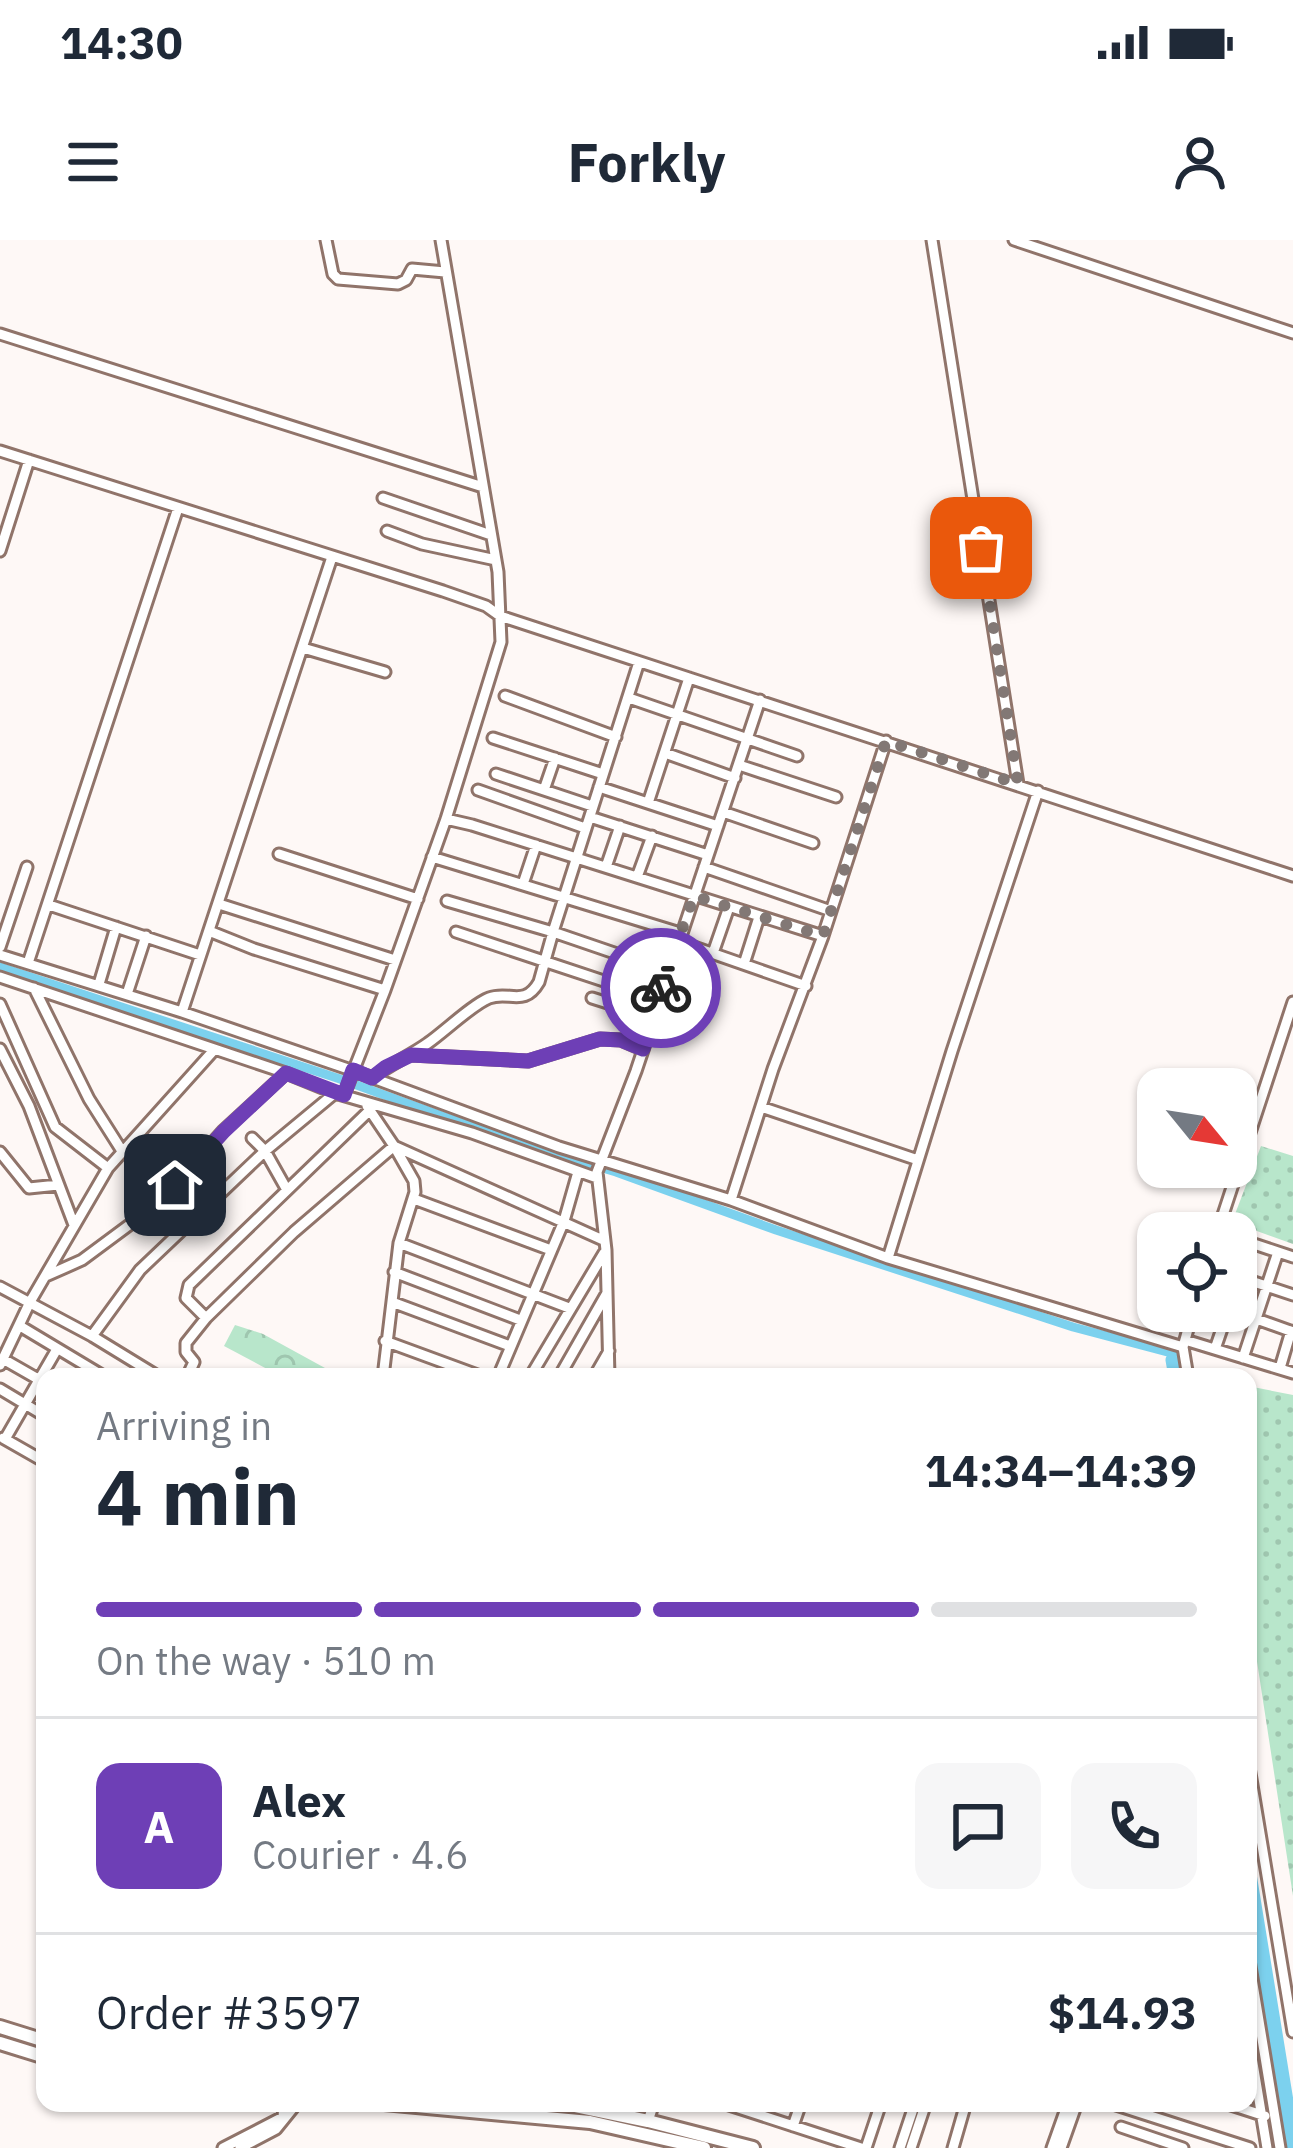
<!DOCTYPE html>
<html lang="en">
<head>
<meta charset="utf-8">
<style>
  body { margin:0; font-family:"IBM Plex Sans",sans-serif; background:#f6f6f7; color:#1f2937; height:100vh; display:flex; flex-direction:column; font-size:45px; white-space:nowrap }
  * { box-sizing:border-box; margin:0 }
  p { font-size:39px; color:#747a83 }
  .icon { flex:none; width:66px; height:66px; fill:none; stroke:currentColor; stroke-width:2; stroke-linecap:round; stroke-linejoin:round }
  .map { position:relative; flex:1; overflow:hidden }
  .side { position:absolute; left:36px; top:1128px; width:1221px; height:744px; display:flex; flex-direction:column; background:#fff; border-radius:24px; box-shadow:0 3px 9px #0004 }
  .side>* { flex:none }
  .needle { width:78px; rotate:120deg }
  .controls { position:absolute; left:1137px; top:828px; display:grid; gap:24px }
  .controls a { display:grid; place-items:center; width:120px; height:120px; border-radius:24px; background:#fff; box-shadow:0 3px 9px #0004; font-size:60px }
  .pin { position:absolute; display:grid; place-items:center; width:102px; height:102px; color:#fff; margin:-51px; border-radius:24px; box-shadow:0 6px 18px #0006 }
  .courier { position:absolute; display:grid; place-items:center; width:120px; height:120px; margin:-60px; border:9px solid #6e3fb6; border-radius:50%; background:#fff; color:#222; box-shadow:0 3px 15px #0007 }
  .head em { font-style:normal; font-weight:800 }
  .head div { display:flex; flex-direction:column-reverse }
  .head { display:flex; align-items:center; justify-content:space-between; height:204px; padding:0 60px }
  h1 { font-size:78px; font-weight:800; line-height:90px }
  .bar { display:grid; grid-template-columns:repeat(4,1fr); gap:18px 12px; align-content:center; height:144px; padding:0 60px }
  .bar i { height:15px; border-radius:9px; background:#e0e1e3 }
  .bar .active { background:#6e3fb6 }
  .bar p { grid-column:span 4 }
  .line { display:flex; align-items:center; gap:30px; padding:0 60px; border-top:3px solid #e0e1e3 }
  .line div { flex:1 }
  .round { display:grid; place-items:center; flex:none; width:126px; height:126px; border-radius:24px; background:#f6f6f7 }
  .status { display:flex; justify-content:space-between; align-items:center; height:84px; padding:0 60px; background:#fff; direction:ltr }
  .status svg { height:33px; fill:currentColor }
  header { display:flex; justify-content:space-between; align-items:center; height:156px; padding:0 60px; background:#fff; font-size:54px; font-weight:800 }
  .map>svg:first-child { display:block }
  .grass { fill:url(#grass-dots) }
  .forest { fill:url(#forest-crowns) }
  .lines { fill:none; stroke-linecap:round; stroke-linejoin:round }
  .canal { stroke:#7cd1ee; stroke-width:9 }
  .river { stroke:#7cd1ee; stroke-width:15 }
  .minor-casing { stroke:#90746a; stroke-width:15 }
  .major-casing { stroke:#90746a; stroke-width:18 }
  .minor { stroke:#fff; stroke-width:9 }
  .major { stroke:#fff; stroke-width:12 }
  .done { stroke:#827875; stroke-width:12; stroke-dasharray:0 21.6 }
  .route { stroke:#6e3fb6; stroke-width:15 }
</style>
</head>
<body>
<div class="status"><b>14:30</b><svg viewBox="0 0 49 12"><path d="M0 12V9h3v3zM5 12V6h3v6zM10 12V3h3v9zM15 12V0h3v12zM26 1h20v11H26zM47 4h2v5h-2z"/></svg></div>
<header><svg class="icon" aria-label="menu" viewBox="0 0 24 24"><path d="M4 6h16M4 12h16M4 18h16"/></svg>Forkly<svg class="icon" aria-label="person" viewBox="0 0 24 24"><circle cx="12" cy="8" r="4"/><path d="M4 21q1-7 8-7t8 7"/></svg></header>
<div class="map">
<svg width="1293" height="1908" viewBox="0 0 1293 1908">
  <defs>
    <pattern id="grass-dots" width="8" height="8" patternUnits="userSpaceOnUse" patternTransform="scale(3)"><rect width="8" height="8" fill="#b8e6cb"/><path d="M2 2h.1M6 6h.1" fill="none" stroke="#9fc6af" stroke-width="1.8" stroke-linecap="round"/></pattern>
    <pattern id="forest-crowns" width="20" height="18" patternUnits="userSpaceOnUse" patternTransform="scale(3)"><rect width="20" height="18" fill="#b8e6cb"/><path d="M2 6a3 3 0 1 1 6 0M12 15a3 3 0 1 1 6 0" fill="none" stroke="#9fc6af"/></pattern>
  </defs>
  <rect width="100%" height="100%" fill="#fef8f6"/>
  <path class="grass" d="M1261 906 1293 916V1004L1232 982Z
    M1248 1146 1293 1155V1656L1248 1363Z"/>
  <path class="forest" d="M235 1085 263 1094 325 1128 321 1137H282L224 1106Z"/>
  <g class="lines">
    <path class="canal" d="M0 727 340 839 503 898 616 932 776 990 1073 1087 1175 1114 1173 1120"/>
    <path class="river" d="M1173 1120 1176 1137
      M1248 1628 1293 1904"/>
    <g class="minor-casing">
      <path id="minor" d="M326 0 333 34 338 39 398 44 406 40 412 29 445 32
        M932 0 1018 544
        M1014 0 1293 93
        M0 94 483 247
        M0 211 443 351 486 366 500 376 1293 636
        M383 258 491 295
        M387 291 422 304 496 320
        M0 311 29 220
        M303 408 385 432
        M639 422 553 692 667 731
        M505 456 616 497
        M629 458 797 516
        M493 498 603 534
        M665 513 735 538
        M739 525 836 557
        M496 534 592 566
        M599 547 718 586
        M478 550 585 588
        M544 550 555 518
        M648 563 689 438
        M723 572 813 603
        M590 577 708 615
        M446 579 472 585 823 696
        M279 614 418 659
        M432 617 680 693
        M606 627 620 586
        M704 627 831 671
        M637 637 652 596
        M523 644 536 605
        M219 664 395 720
        M49 665 200 715
        M209 691 254 709 385 750
        M456 692 658 759
        M677 701 806 746
        M0 707 27 627
        M713 713 729 667
        M0 715 182 772 354 831 559 907 731 960 888 1018 1183 1107
        M28 723 178 268
        M744 724 759 677
        M0 737 286 833 335 853 472 893 597 938
        M99 744 116 687
        M34 748 89 859 122 911
        M127 754 146 696
        M592 758 652 777
        M0 764 55 887 108 928
        M182 772 332 317
        M0 809 29 866 74 985
        M411 815 528 821 600 799 621 800 642 809
        M372 838C390 824 410 816 428 803 444 792 473 764 489 758 509 750 524 768 539 742L553 692 447 661
        M344 855 385 750 446 579 501 402 498 332 441 0
        M367 866 394 906 603 1000
        M761 867 918 920
        M252 898 265 911 287 950
        M0 912 29 948 58 945
        M414 959 551 1010
        M731 960 773 829 823 696 886 501
        M1217 993 1293 762
        M1236 998 1293 1017
        M399 1003 569 1068
        M888 1018 952 811 1038 551
        M394 1032 520 1080
        M46 1036 82 1020 140 977 175 945 223 891 286 833
        M1236 1036 1293 1055
        M1236 1044 1248 1002
        M0 1047 92 1096 159 1137
        M392 1062 510 1106
        M1234 1071 1293 1092
        M206 1078 186 1058 189 1045 370 870
        M20 1086 105 1137
        M92 1096 140 1030 265 911 335 853
        M1185 1100 1293 1133
        M385 1101 483 1137
        M1215 1109 1228 1071
        M1243 1118 1278 1012
        M3 1119 45 1143
        M0 1125 30 1062 108 928 214 810
        M1280 1128 1291 1091
        M187 1137 194 1122 186 1112V1103L206 1078 294 992 394 906 414 941 415 952 399 1003 383 1137
        M498 1137 564 981 578 932
        M530 1137 604 1013
        M559 1137 607 1053
        M594 1137 609 1111
        M609 1137 606 1010 597 932 636 831 760 460
        M1188 1137 1183 1107 1193 1071
        M0 1149 45 1176
        M3 1198 45 1222
        M5 1199 57 1109
        M1248 1521 1293 1792
        M1248 1714 1280 1908
        M1248 1793 1267 1908
        M723 1863 861 1908
        M1110 1863 1250 1908
        M1225 1863 1265 1876
        M648 1881 654 1863
        M793 1886 801 1863
        M1121 1887 1183 1908
        M223 1908 283 1877 284 1863
        M240 1908 276 1889 297 1863
        M866 1908 881 1863
        M900 1908 915 1863
        M911 1908 926 1863
        M953 1908 966 1863
        M1052 1908 1068 1863
        M1061 1908 1077 1863"/>
    </g>
    <g class="major-casing">
      <path id="major" d="M0 1787 45 1801
        M0 1803 45 1817
        M384 1863 590 1882 704 1908
        M561 1863 648 1881 753 1908"/>
    </g>
    <use href="#minor" class="minor"/>
    <use href="#major" class="major"/>
  </g>
  <g class="lines">
    <path class="done" d="M661 748 694 656 823 696 886 501 1018 544 981 308"/>
    <path class="route" d="M175 945 224 891 286 833 344 855 353 830 372 838 386 827 411 815 528 821 600 799 621 800 643 809 661 748"/>
  </g>
</svg>
<div class="controls">
<a><svg class="needle" viewBox="-14 -14 28 28"><path d="M0-13l5 13h-10z" fill="#e53935"/><path d="M0 13l5-13h-10z" fill="#747a83"/></svg></a>
<a><svg class="icon" aria-label="locate" viewBox="0 0 24 24"><circle cx="12" cy="12" r="6"/><path d="M12 2v4M12 18v4M2 12h4M18 12h4"/></svg></a>
</div>
<div class="pin" style="left:981px;top:308px;background:#ea580c"><svg class="icon" aria-label="bag" viewBox="0 0 24 24"><path d="M5 8h14l-1 12H6zM9 8a3 3 0 0 1 6 0"/></svg></div>
<div class="pin" style="left:175px;top:945px;background:#1f2937"><svg class="icon" aria-label="home" viewBox="0 0 24 24"><path d="M3 11l9-7 9 7M6 9v11h12V9"/></svg></div>
<div class="courier" style="left:661px;top:748px"><svg class="icon" aria-label="bike" viewBox="0 0 24 24"><circle cx="6" cy="16" r="4"/><circle cx="18" cy="16" r="4"/><path d="M6 16l4-8h5l3 8M10 8l3 8H6M13 5h3"/></svg></div>
<section class="side">
<div class="head"><div><h1>4 min</h1><p>Arriving in</p></div><em>14:34–14:39</em></div>
<div class="bar"><i class="active"></i><i class="active"></i><i class="active"></i><i></i><p>On the way · 510 m</p></div>
<div class="line" style="height:216px"><b class="round" style="background:#6e3fb6;color:#fff">A</b><div><b>Alex</b><p>Courier · 4.6</p></div><a class="round"><svg class="icon" aria-label="chat" viewBox="0 0 24 24"><path d="M4 5h16v11H9l-5 4z"/></svg></a><a class="round"><svg class="icon" aria-label="phone" viewBox="0 0 24 24"><path d="M5 4h4l2 5-3 2q2 4 5 5l2-3 5 2v4C11 20 4 13 5 4z"/></svg></a></div>
<div class="line" style="height:156px"><div>Order #3597</div><b>$14.93</b></div>
</section>
</div>
</body>
</html>
